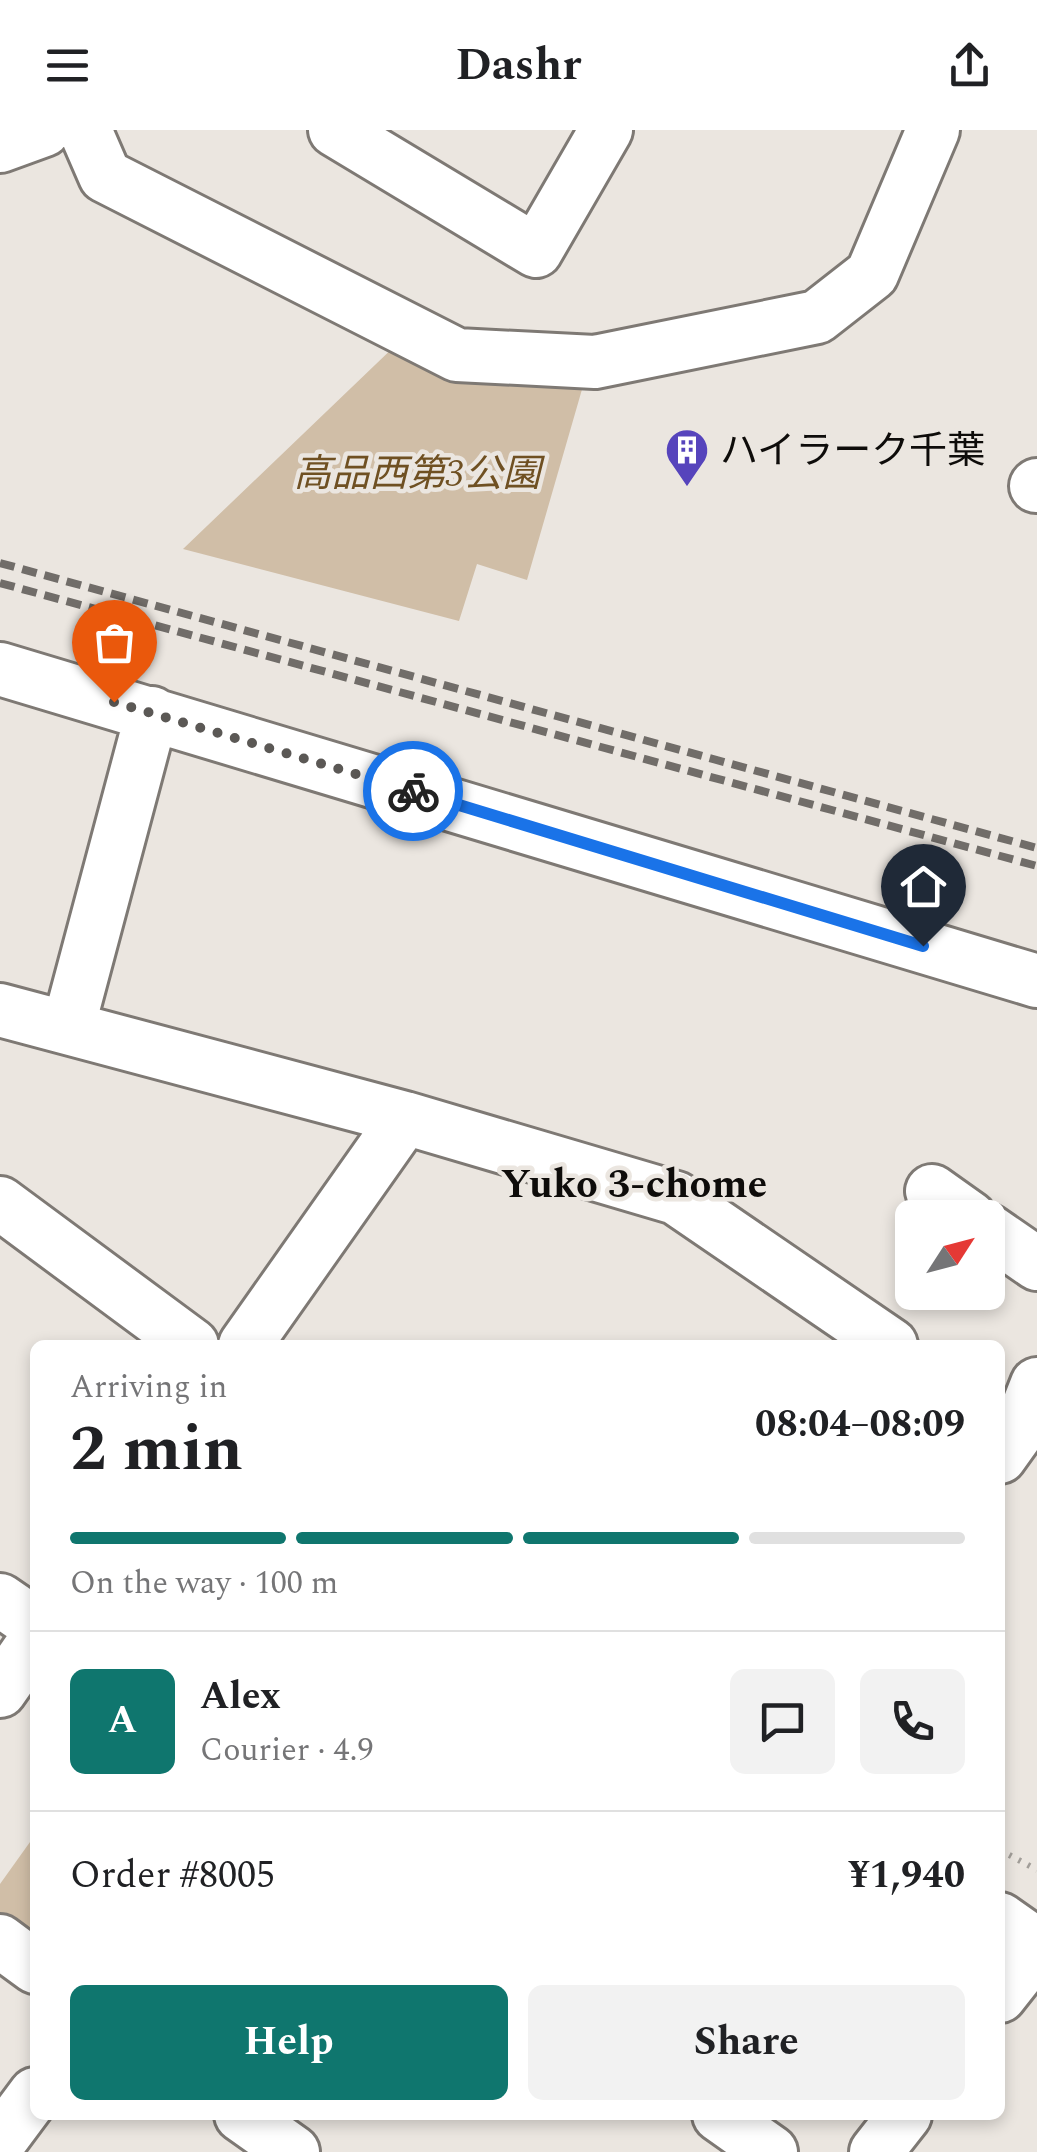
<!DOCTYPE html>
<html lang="en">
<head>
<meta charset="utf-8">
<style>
  body { margin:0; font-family:Spectral,"Noto Sans JP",serif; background:#f2f2f2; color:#202124; height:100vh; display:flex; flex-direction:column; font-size:38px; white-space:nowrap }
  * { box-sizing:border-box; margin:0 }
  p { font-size:32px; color:#757577 }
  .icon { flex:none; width:55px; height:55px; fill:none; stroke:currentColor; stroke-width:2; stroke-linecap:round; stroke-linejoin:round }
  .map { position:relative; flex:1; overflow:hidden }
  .sheet { position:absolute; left:30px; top:1210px; width:975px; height:780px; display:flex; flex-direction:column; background:#fff; border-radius:15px; box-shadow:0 5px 15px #0003 }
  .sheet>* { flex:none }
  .needle { width:65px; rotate:54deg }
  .fabs { position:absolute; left:895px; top:1070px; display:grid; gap:20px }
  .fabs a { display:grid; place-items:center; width:110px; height:110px; border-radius:15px; background:#fff; box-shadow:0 5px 15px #0003; font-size:50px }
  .pin { position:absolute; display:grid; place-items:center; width:85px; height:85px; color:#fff; margin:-102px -42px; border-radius:50% 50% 50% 0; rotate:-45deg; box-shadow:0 0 10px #0007 }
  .pin .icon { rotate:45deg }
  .courier { position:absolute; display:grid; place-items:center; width:100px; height:100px; margin:-50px; border:8px solid #1a73e8; border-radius:50%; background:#fff; color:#222; box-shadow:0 2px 12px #0007 }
  .headline em { font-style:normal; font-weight:700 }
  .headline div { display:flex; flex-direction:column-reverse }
  .headline { display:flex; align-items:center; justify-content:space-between; height:170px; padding:0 40px }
  h1 { font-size:65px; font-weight:700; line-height:75px }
  .bar { display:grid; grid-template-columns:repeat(4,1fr); gap:15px 10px; align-content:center; height:120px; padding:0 40px }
  .bar i { height:12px; border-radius:8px; background:#e0e0e0 }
  .bar .active { background:#0f766e }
  .bar p { grid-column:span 4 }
  .line { display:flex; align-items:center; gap:25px; padding:0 40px; border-top:2px solid #e0e0e0 }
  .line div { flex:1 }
  .round { display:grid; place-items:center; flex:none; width:105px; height:105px; border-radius:15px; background:#f2f2f2 }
  .button { display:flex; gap:20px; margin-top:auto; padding:20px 40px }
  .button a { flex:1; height:115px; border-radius:15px; background:#0f766e; color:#fff; font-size:40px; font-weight:700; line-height:115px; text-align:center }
  .button a+a { background:#f2f2f2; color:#202124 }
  header { display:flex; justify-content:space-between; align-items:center; height:130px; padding:0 40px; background:#fff; font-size:45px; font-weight:700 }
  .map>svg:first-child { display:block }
  .park { fill:#d0bea7 }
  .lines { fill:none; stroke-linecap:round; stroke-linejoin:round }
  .minor-casing { stroke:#7e7974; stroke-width:58 }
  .path { stroke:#a29e99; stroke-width:6; stroke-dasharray:2.5 8; stroke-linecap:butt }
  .minor { stroke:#fff; stroke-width:52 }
  .rail { stroke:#716d69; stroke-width:8; stroke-dasharray:15 8; stroke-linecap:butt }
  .done { stroke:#5b5855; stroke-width:10; stroke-dasharray:0 18 }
  .route { stroke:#1a73e8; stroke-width:12 }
  .labels { text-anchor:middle; stroke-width:9; stroke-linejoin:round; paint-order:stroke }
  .poi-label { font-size:38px; fill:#0e0c0a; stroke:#ebe6e0; text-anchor:start }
  .park-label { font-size:38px; font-style:italic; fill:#6f5022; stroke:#ebe6e0 }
  .neighbourhood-label { font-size:40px; font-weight:bold; fill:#0e0c0a; stroke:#ebe6e0 }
</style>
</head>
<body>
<header><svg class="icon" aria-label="menu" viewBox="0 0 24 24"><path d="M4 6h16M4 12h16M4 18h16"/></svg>Dashr<svg class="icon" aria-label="share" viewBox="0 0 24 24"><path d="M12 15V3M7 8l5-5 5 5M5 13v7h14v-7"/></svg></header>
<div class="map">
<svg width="1037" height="2022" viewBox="0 0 1037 2022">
  <rect width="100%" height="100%" fill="#ebe6e0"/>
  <path class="park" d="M400 211 585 249 527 450 477 434 459 491 183 419Z
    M35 1705V1816L0 1790V1754Z"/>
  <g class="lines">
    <g class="minor-casing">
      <path id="minor" d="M85 0 105 46 457 225 595 232 817 187 872 144 933 0
        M335 0 536 121 606 0
        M0 16 44 0
        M1036 356 1037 355
        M0 539 1037 851
        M0 880 405 988 676 1068 891 1215
        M68 898 152 583
        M932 1061 970 1088
        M0 1073 192 1215
        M988 1100 1037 1134
        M245 1215 405 988
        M1000 1327 1018 1302 1037 1254
        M0 1470 35 1494
        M0 1561 35 1511
        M1000 1789 1037 1815
        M0 1811 35 1837
        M1000 1866 1037 1819
        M241 1985 293 2022
        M719 1985 771 2022
        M0 2011 35 1964
        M876 2022 905 1985"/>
    </g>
    <path class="path" d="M1000 1720 1037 1740"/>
    <use href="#minor" class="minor"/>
    <path class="rail" d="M0 433 1037 718
      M0 453 1037 736"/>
  </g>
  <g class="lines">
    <path class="done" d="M114 572 413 661"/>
    <path class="route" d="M413 661 923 816"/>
  </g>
  <defs>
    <g id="building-pin" transform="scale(2.25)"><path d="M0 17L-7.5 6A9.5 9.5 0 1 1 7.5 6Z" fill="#5644bc" stroke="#ebe6e0"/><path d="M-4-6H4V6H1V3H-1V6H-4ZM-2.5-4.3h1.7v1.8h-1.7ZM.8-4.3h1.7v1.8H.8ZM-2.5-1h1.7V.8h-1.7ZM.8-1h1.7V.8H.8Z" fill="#fff"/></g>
  </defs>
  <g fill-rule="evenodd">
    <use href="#building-pin" x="687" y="320"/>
  </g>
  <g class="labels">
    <g class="poi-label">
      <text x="720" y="333">ハイラーク千葉</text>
    </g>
    <g class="park-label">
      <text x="417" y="356">高品西第3公園</text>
    </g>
    <g class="neighbourhood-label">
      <text x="634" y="1067">Yuko 3-chome</text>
    </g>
  </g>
</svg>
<div class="fabs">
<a><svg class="needle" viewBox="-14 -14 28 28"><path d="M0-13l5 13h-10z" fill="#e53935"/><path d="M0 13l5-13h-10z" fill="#757577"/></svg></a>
</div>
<div class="pin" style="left:114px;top:572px;background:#ea580c"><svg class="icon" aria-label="bag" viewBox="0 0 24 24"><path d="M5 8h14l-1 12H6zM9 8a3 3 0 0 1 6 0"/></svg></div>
<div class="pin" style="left:923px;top:816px;background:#1f2937"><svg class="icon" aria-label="home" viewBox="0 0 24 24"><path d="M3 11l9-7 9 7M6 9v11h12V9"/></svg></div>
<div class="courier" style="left:413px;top:661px"><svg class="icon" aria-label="bike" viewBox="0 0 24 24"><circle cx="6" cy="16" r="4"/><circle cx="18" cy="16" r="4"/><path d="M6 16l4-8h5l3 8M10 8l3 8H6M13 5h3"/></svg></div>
<section class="sheet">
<div class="headline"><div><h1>2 min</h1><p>Arriving in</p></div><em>08:04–08:09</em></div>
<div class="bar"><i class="active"></i><i class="active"></i><i class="active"></i><i></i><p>On the way · 100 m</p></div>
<div class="line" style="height:180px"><b class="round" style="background:#0f766e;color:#fff">A</b><div><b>Alex</b><p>Courier · 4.9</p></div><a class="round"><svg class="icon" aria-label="chat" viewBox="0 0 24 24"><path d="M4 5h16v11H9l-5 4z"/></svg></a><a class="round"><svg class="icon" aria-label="phone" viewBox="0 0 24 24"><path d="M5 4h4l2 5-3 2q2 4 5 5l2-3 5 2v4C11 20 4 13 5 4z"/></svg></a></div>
<div class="line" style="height:130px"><div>Order #8005</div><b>¥1,940</b></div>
<div class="button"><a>Help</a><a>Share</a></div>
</section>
</div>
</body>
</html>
